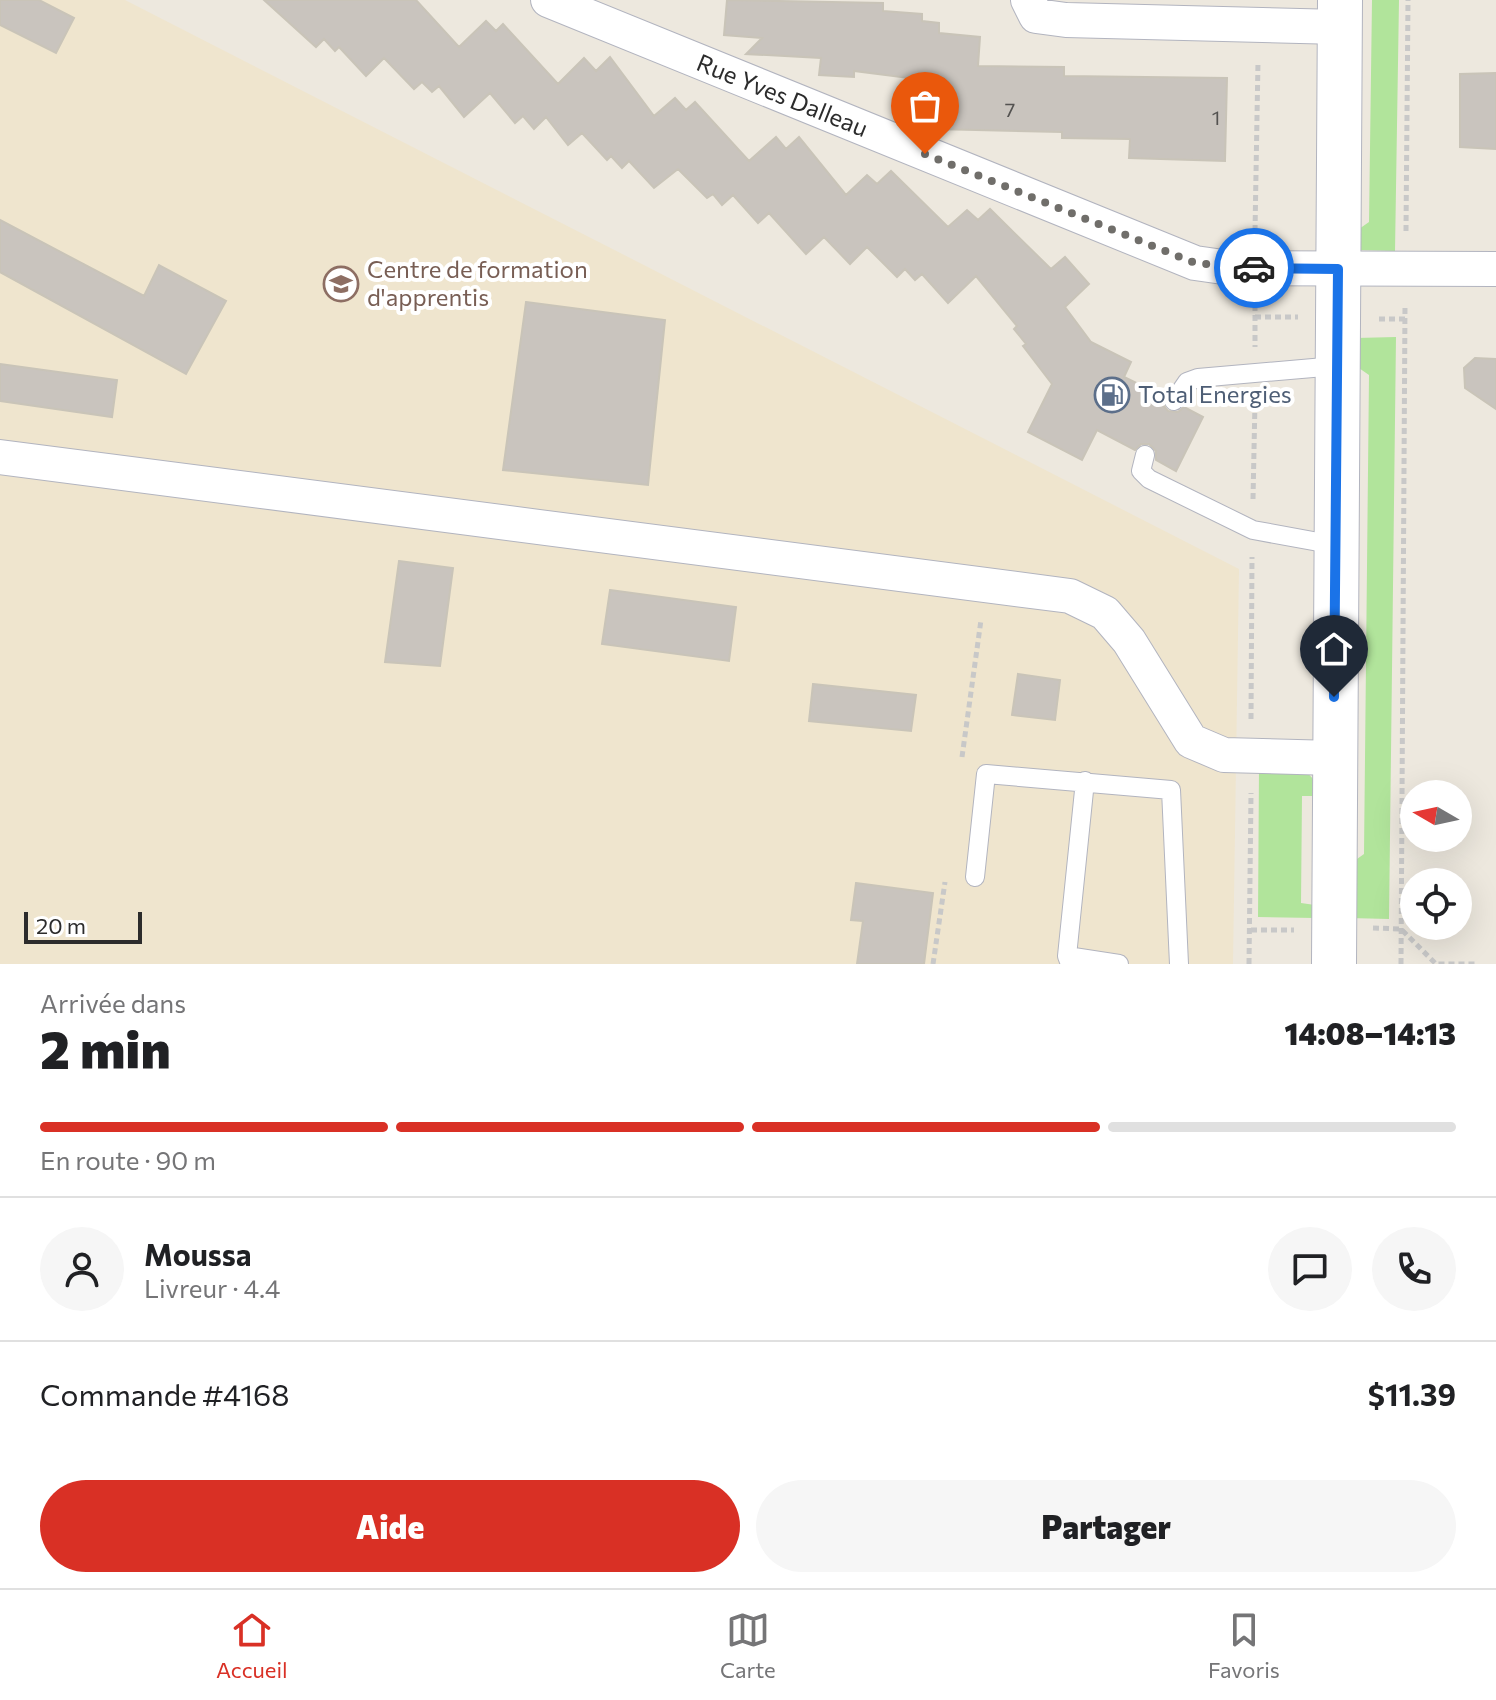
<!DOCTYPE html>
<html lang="fr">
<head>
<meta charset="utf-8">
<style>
  body { margin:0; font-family:Commissioner,sans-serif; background:#f6f6f6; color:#202124; height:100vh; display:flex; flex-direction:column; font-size:30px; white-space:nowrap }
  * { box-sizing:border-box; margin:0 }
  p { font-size:26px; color:#757577 }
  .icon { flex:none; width:44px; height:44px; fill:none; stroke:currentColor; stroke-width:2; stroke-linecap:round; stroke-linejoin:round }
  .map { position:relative; height:964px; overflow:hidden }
  .side { display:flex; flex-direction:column; background:#fff; flex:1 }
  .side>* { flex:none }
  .needle { width:52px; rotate:279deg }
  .fabs { position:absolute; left:1400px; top:780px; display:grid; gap:16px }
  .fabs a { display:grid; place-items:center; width:72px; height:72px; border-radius:50%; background:#fff; box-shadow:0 8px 32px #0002; font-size:40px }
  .scale { position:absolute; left:24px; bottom:20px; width:118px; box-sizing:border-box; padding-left:8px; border:4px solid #2c2c2c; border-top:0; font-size:22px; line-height:28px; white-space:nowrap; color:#2c2c2c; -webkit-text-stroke:6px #fff; paint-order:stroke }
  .pin { position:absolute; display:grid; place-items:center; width:68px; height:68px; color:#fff; margin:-82px -34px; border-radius:50% 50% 50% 0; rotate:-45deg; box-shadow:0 0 8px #0007 }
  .pin .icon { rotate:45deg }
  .courier { position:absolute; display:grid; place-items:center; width:80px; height:80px; margin:-40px; border:6px solid #1a73e8; border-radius:50%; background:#fff; color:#222; box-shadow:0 2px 10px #0007 }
  .overview em { font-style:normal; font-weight:800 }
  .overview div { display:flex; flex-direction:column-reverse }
  .overview { display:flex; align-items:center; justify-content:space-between; height:136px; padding:0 40px }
  h1 { font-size:52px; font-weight:800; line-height:60px }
  .bar { display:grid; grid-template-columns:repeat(4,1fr); gap:12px 8px; align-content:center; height:96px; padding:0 40px }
  .bar i { height:10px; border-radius:6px; background:#e0e0e0 }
  .bar .selected { background:#d93025 }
  .bar p { grid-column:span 4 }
  .line { display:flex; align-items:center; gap:20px; padding:0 40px; border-top:2px solid #e0e0e0 }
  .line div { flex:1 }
  .round { display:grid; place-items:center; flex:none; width:84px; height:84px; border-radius:42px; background:#f6f6f6 }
  .button { display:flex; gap:16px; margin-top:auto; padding:16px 40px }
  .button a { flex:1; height:92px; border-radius:48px; background:#d93025; color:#fff; font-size:32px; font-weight:800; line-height:92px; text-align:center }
  .button a+a { background:#f6f6f6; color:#202124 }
  .dock { display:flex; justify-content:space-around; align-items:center; height:112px; border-top:2px solid #e0e0e0; background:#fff; font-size:22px; color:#757577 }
  .dock a { display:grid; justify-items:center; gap:4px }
  .dock .selected { color:#d93025 }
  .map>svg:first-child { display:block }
  .education { fill:#efe5ce }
  .green { fill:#b1e49b }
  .building { fill:#c9c4be; stroke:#c9c4b8; stroke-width:2 }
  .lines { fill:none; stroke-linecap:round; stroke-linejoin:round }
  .lane-casing { stroke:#b2b4bf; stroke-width:20 }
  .street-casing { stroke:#b2b4bf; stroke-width:36 }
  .secondary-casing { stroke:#b2b4bf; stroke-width:46 }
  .path { stroke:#c8c8c8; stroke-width:5; stroke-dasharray:6 4; stroke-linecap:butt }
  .lane { stroke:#fff; stroke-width:18 }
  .street { stroke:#fff; stroke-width:34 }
  .secondary { stroke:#fff; stroke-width:44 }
  .done { stroke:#706e6a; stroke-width:8; stroke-dasharray:0 14.4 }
  .route { stroke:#1a73e8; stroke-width:10 }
  .labels { text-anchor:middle; stroke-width:8; stroke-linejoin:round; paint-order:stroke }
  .number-label { font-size:20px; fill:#535250 }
  .street-label { font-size:24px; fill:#2c2c2c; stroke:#fff }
  .education-label { font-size:24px; fill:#785e54; stroke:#fff; text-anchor:start }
  .service-label { font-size:24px; fill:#4e5e75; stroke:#fff; text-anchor:start }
</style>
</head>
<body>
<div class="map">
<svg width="1496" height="964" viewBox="0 0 1496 964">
  <rect width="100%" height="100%" fill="#ede8de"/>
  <path class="education" d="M0 0H125L1239 569 1233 964H0Z"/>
  <path class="green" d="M1372 0H1399L1395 251 1359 250V229L1369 222Z
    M1396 337 1389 919 1349 918 1350 864 1364 854 1369 375 1356 366V338Z
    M1259 768H1303L1314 780V796H1302L1301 903 1315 905V918L1258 917Z"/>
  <path class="building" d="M0 0H39L74 18 56 53 0 25Z
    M264 0H416L459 47 486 21 496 31 503 24 558 84 584 58 596 71 610 57 654 116 675 98 686 110 695 102 749 161 776 137 786 149 799 137 846 195 867 175 877 184 891 171 948 227 967 210 978 220 990 209 1051 269 1065 257 1089 284 1065 307 1091 342 1131 362 1124 377 1163 396V405L1168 411 1178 412 1184 407 1203 417 1176 471 1156 460V451L1149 444H1141L1135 450 1097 430 1082 460 1028 432 1052 384 1023 346 1026 344 1014 329 1017 326 976 276 948 303 922 274 915 280 905 269 897 277 867 247 850 264 824 237 806 254 769 213 758 223 733 195 722 205 713 194 707 198 678 169 654 188 629 161 622 168 611 156 607 160 582 133 568 145 546 117 534 129 523 116 515 123 490 93 464 117 439 86 432 92 422 82 414 89 384 58 366 76 339 47 335 51 324 39 316 47Z
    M727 0 883 3V11L922 14V21L939 23V33L980 37 978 66 1064 67V76L1227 78 1225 161 1129 158 1130 139 1062 138V132L934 129V114L915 113 917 79 854 71V77L819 75 821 58 746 54 762 38 724 35Z
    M1496 73V149L1460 147V74Z
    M0 220 144 296 159 265 226 301 186 374 0 272Z
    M526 302 665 320 648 485 503 470Z
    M1475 358 1496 359V409L1465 388 1464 368Z
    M0 364 117 380 112 417 0 401Z
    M399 561 453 568 440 666 385 662Z
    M610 590 736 607 729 661 602 644Z
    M1018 674 1060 680 1055 720 1012 715Z
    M813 684 916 695 911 731 809 721Z
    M856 883 933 893 924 964H857L863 921 851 920Z"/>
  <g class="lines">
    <g class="lane-casing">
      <path id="lane" d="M1174 401 1187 382 1198 378 1336 366
        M1145 455 1141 471 1149 479 1253 530 1335 545
        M975 877 986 774 1171 790 1179 964
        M1067 956 1119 964
        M1070 964 1067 956 1085 781"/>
    </g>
    <g class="street-casing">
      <path id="street" d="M548 0 1195 263 1230 268 1496 269
        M1028 0 1036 16 1066 20 1340 27
        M0 457 1070 596 1105 613 1129 641 1191 741 1224 755 1334 758"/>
    </g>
    <g class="secondary-casing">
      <path id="secondary" d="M1334 964 1340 0"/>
    </g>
    <path class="path" d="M1255 231 1258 61
      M1406 231 1408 0
      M1255 305V347
      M1255 317H1298
      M1379 319H1405
      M1253 499 1255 401
      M1251 719 1252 557
      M962 757 981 620
      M1373 928 1401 929 1436 964H1477
      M1251 930H1294
      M933 964 945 882
      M1249 964 1251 793
      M1401 964 1405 305"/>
    <use href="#lane" class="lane"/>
    <use href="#street" class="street"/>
    <use href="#secondary" class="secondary"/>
  </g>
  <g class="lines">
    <path class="done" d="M925 154 1195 263 1254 268"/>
    <path class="route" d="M1254 268 1338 269 1334 697"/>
  </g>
  <defs>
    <g id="school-ring" transform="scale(1.8)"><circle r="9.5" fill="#fff" stroke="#8d6e63" stroke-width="1.5"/><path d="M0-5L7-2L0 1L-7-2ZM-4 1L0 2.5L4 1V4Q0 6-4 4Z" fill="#8d6e63"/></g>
    <g id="fuel-ring" transform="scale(1.8)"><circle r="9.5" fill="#fff" stroke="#5c6f8a" stroke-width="1.5"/><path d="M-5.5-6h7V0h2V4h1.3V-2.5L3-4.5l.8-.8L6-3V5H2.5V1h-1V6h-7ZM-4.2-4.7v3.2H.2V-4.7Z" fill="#5c6f8a"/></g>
  </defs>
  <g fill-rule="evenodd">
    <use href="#school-ring" x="341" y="284"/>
    <use href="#fuel-ring" x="1112" y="395"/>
  </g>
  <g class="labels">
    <g class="number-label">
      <text x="1010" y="117">7</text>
      <text x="1216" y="125">1</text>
    </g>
    <g class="street-label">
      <text transform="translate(782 96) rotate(22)" y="8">Rue Yves Dalleau</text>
    </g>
    <g class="education-label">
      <text x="367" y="278">Centre de formation<tspan x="367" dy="28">d'apprentis</tspan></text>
    </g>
    <g class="service-label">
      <text x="1138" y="403">Total Energies</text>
    </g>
  </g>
</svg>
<div class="fabs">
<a><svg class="needle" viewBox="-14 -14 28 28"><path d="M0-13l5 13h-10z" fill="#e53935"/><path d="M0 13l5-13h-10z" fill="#757577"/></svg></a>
<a><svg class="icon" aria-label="locate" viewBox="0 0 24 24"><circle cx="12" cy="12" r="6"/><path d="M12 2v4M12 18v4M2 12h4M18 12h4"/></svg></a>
</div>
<div class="scale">20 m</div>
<div class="pin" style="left:925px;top:154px;background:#ea580c"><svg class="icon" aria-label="bag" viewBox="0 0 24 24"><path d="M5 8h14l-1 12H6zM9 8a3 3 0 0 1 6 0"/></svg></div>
<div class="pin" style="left:1334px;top:697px;background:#1f2937"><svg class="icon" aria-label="home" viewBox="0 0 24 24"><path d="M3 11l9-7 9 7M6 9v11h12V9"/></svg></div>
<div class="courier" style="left:1254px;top:268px"><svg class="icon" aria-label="car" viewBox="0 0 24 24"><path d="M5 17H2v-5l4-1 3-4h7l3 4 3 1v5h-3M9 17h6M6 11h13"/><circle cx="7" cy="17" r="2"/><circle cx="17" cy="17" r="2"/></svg></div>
</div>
<section class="side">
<div class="overview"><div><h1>2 min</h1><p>Arrivée dans</p></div><em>14:08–14:13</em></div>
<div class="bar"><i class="selected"></i><i class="selected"></i><i class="selected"></i><i></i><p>En route · 90 m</p></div>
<div class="line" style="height:144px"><a class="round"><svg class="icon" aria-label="person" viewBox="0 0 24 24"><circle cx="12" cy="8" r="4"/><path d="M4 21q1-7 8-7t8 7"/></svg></a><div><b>Moussa</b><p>Livreur · 4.4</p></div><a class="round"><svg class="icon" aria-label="chat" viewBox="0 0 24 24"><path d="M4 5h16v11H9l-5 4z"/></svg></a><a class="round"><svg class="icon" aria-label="phone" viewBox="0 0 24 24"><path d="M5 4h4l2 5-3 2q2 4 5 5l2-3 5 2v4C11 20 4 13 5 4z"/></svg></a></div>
<div class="line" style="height:104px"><div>Commande #4168</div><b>$11.39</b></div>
<div class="button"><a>Aide</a><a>Partager</a></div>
</section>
<nav class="dock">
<a class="selected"><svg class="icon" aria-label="home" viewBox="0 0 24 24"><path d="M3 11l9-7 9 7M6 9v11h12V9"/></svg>Accueil</a>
<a><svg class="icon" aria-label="map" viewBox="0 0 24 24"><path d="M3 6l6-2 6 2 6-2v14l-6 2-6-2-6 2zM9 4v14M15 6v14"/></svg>Carte</a>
<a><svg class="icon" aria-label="saved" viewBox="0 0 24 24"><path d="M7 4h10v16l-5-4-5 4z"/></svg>Favoris</a>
</nav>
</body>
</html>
